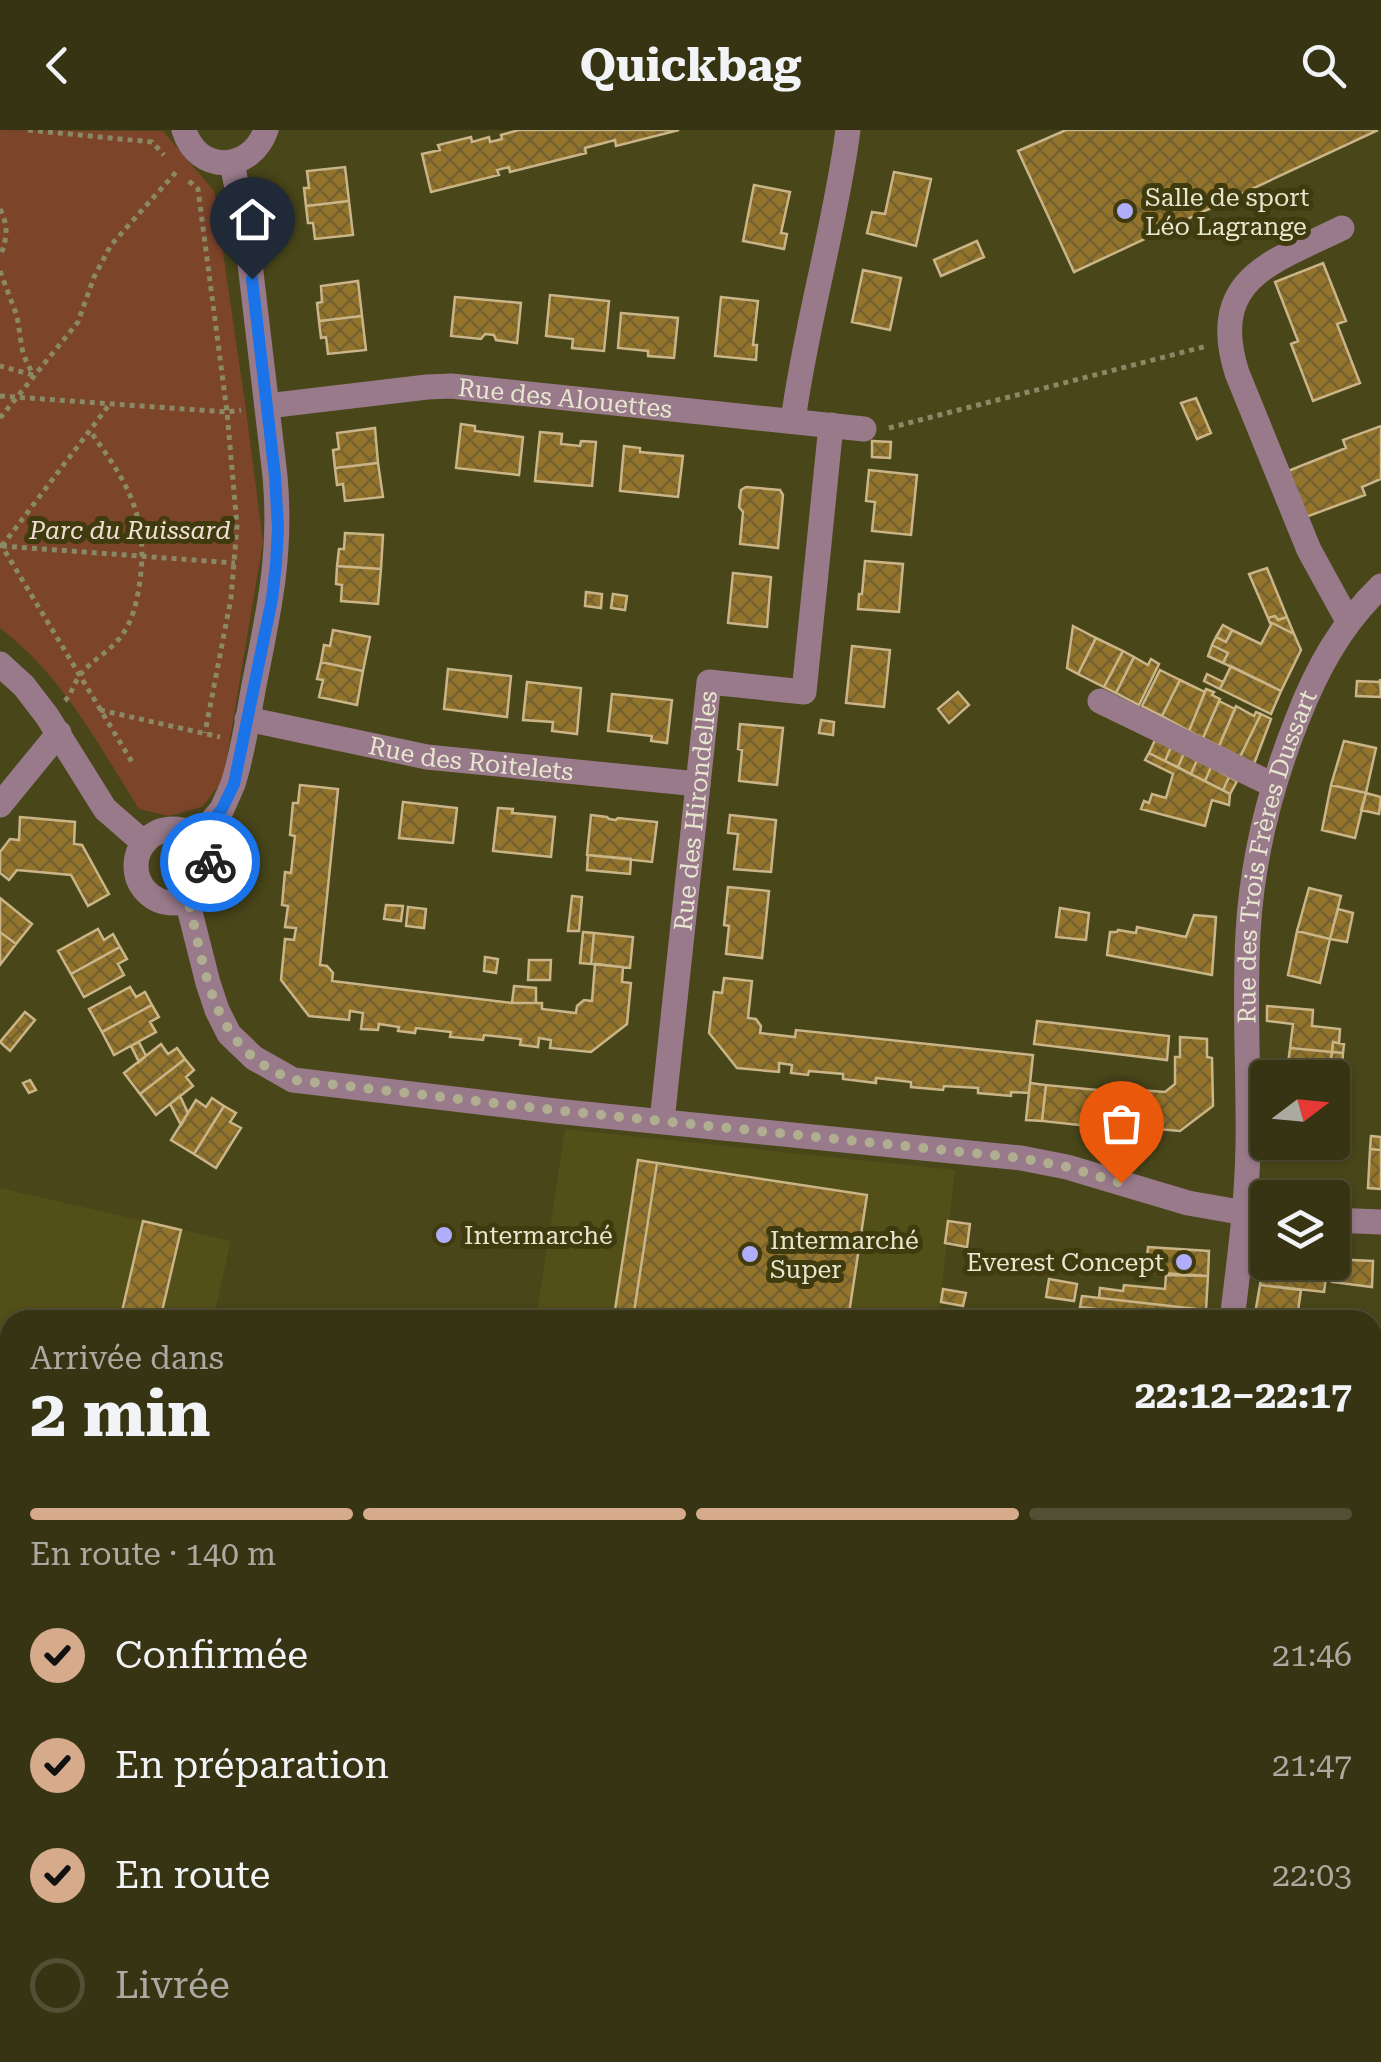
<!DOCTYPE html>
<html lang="fr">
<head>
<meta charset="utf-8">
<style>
  body { margin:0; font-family:"Roboto Serif",serif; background:#423f22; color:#f1f3f6; height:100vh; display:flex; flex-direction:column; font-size:38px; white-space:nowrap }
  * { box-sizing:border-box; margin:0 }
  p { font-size:32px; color:#aaaaa0 }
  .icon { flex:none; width:55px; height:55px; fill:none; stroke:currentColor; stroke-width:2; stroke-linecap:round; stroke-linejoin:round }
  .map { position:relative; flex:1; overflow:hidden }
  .sheet { position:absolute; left:0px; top:1180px; width:1382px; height:752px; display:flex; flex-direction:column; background:#373414; border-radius:30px 30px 0 0; box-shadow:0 2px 8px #0004,0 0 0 2px #514f34 }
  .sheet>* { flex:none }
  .needle { width:65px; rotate:74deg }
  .controls { position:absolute; left:1250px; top:930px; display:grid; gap:20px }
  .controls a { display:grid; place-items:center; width:100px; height:100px; border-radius:10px; background:#373414; box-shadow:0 2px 8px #0004,0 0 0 2px #514f34; font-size:50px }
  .pin { position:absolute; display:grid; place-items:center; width:85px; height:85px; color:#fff; margin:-102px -42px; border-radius:50% 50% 50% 0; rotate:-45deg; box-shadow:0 0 10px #0007 }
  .pin .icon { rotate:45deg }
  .courier { position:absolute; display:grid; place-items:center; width:100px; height:100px; margin:-50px; border:8px solid #1a73e8; border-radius:50%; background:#fff; color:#222; box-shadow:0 2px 12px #0007 }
  .headline em { font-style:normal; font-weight:700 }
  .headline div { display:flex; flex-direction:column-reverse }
  .headline { display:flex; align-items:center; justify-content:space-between; height:170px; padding:0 30px }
  h1 { font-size:65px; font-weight:700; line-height:75px }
  .bar { display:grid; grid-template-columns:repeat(4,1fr); gap:15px 10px; align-content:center; height:120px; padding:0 30px }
  .bar i { height:12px; border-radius:8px; background:#514f34 }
  .bar .active { background:#d6ab8b }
  .bar p { grid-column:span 4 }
  ol { padding:0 30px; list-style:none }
  li { display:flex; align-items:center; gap:30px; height:110px }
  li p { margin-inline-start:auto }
  li .icon { padding:10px; border-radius:50%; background:#d6ab8b; color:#111; stroke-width:4 }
  li:last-child { color:#aaaaa0 }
  li i { width:55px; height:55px; border:5px solid #514f34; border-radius:50% }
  header { display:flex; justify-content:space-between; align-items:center; height:130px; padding:0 30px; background:#373414; font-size:45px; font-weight:700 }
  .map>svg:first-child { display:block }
  .built { fill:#534f19 }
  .green { fill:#7c4429 }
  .building { fill:url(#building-cross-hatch); stroke:#cab589; stroke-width:2.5 }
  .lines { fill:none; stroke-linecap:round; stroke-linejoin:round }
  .path { stroke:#8a8865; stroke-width:5; stroke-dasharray:5 5; stroke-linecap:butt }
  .minor { stroke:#997a8a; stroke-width:25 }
  .done { stroke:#b0ae90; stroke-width:10; stroke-dasharray:0 18 }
  .route { stroke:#1a73e8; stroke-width:12 }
  .poi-dot { fill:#b0adfa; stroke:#3f3b0e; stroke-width:4 }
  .labels { text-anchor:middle; stroke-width:10; stroke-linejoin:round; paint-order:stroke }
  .poi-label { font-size:25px; fill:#e7e6cf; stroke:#3f3b0e; text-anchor:start }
  .street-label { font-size:25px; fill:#e7e6cf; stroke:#3f3b0e }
  .park-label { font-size:25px; font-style:italic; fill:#f2ded5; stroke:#3f3b0e }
</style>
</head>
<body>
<header><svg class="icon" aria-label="back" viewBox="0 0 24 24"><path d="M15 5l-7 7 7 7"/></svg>Quickbag<svg class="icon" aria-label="search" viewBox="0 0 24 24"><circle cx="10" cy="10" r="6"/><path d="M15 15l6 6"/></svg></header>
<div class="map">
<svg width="1381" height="1932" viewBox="0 0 1381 1932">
  <defs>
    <pattern id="building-cross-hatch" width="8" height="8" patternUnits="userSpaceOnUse" patternTransform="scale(2.5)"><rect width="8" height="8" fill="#93742a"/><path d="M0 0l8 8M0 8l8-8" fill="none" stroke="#746132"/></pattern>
  </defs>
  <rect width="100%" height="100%" fill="#49461a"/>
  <path class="built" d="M565 999 955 1040 938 1190H536Z
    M0 1058 231 1111 213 1190H10V1774L0 1773 7 1619 0 1593Z"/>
  <path class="green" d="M0 0 163 1 214 61 246 280 263 412 223 650 202 677 169 686 139 679C98 614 62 545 0 498Z"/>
  <path class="building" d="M519 0H679L616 16 615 10 585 18 586 23 510 42 509 37 497 40 499 45 431 62 422 24 440 20 438 15 471 7 472 12 489 7 490 12 502 9 501 5Z
    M1066 0H1378L1074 142 1018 21Z
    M345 37 349 71 306 76 304 58H309L307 41Z
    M894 42 931 49 916 116 867 103 872 82 885 84Z
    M754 55 790 62 781 103 787 104 784 119 743 111Z
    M349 71 353 105 315 109 313 93H308L306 76Z
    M977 111 984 127 941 146 934 130Z
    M1323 133 1346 191 1337 194 1360 253 1313 271 1291 214 1298 211 1275 152Z
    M863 140 901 148 890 200 852 192Z
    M358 151 362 186 319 191 317 173 322 172 321 156Z
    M550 165 609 171 604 221 572 218 573 209 546 206Z
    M455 167 521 173 517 213 496 210 494 205 485 204 481 209 451 206Z
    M721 167 758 171 753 215H757L756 230 715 226Z
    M621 183 678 188 674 228 648 226V221L618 218Z
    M362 186 366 220 328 224 326 207 321 208 319 191Z
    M1196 268 1211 303 1197 309 1181 273Z
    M461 294 475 296V301L523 307 519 345 456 338Z
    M1381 296V349L1362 357 1365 365 1306 387 1288 341 1346 318 1343 310Z
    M375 298 378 333 335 338 333 320 339 319 337 303Z
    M540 302 562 304 561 314 580 316 581 311 596 312 592 356 535 351Z
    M872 311 891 312 890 328 872 327Z
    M624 316 640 318V322L683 326 678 367 620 361Z
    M378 333 383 367 345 371 343 354 337 355 335 338Z
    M869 340 917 345 911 405 872 401 875 372 866 371Z
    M746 357 780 360 783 365 778 418 740 414 743 382 739 377 741 360Z
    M345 403 383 405 381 439 337 436 339 419H344Z
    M865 431 903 434 899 482 858 479 859 464H862Z
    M337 436 381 439 378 474 341 471 342 455 336 454Z
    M1267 438 1287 487 1278 490 1275 486 1268 488 1249 444Z
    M733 443 771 447 767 497 728 493Z
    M586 462 602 464 601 478 585 476Z
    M613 464 627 466 625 480 611 478Z
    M1275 486 1278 490 1287 487 1294 504 1272 493 1271 495 1268 488Z
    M1272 493 1294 504 1301 520 1281 561 1223 533 1228 523 1212 515 1216 507 1226 512 1232 500 1261 514Z
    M1223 495 1232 500 1226 512 1216 507Z
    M1073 496 1096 508 1078 544 1067 538Z
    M333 500 370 507 363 541 321 532 324 515 330 516Z
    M1096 508 1123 521 1104 557 1078 544Z
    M1212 515 1228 523 1223 533 1208 526Z
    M852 516 890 520 884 577 846 573Z
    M1123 521 1134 527 1116 563 1104 557Z
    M1134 527 1148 535 1151 529 1159 534 1139 575 1116 563Z
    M321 532 363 541 357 575 319 567 323 550 317 549Z
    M1231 536 1281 561 1271 584 1220 559Z
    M448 539 511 546 507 587 444 579Z
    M1160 540 1180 550 1162 586 1142 576Z
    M1207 544 1223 552 1220 559 1204 551Z
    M1380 549 1381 567 1356 566 1357 551 1380 552Z
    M1180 550 1205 562 1189 601 1162 586Z
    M527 552 581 558 577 604 552 601 553 592 523 590Z
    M1206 559 1214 562 1212 565 1220 569 1203 608 1189 601Z
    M958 562 969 575 949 593 938 579Z
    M612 564 672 570 667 613 651 611 652 606 608 601Z
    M1219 571 1235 579 1219 616 1203 608Z
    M1236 576 1254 586 1256 582 1261 584 1240 627 1219 616Z
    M1261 584 1271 589 1254 634 1240 627Z
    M821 590 834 592 833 605 819 603Z
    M740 594 783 598 777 655 739 651 742 620 738 619Z
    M1156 608 1171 617 1165 631 1149 623Z
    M1344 611 1376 618 1366 663 1331 655Z
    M1171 617 1184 623 1178 637 1165 631Z
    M1149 623 1230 664 1229 675 1212 670 1205 696 1141 679 1144 671 1149 673 1152 664 1166 668 1173 644 1145 630Z
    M1184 623 1197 630 1191 644 1178 637Z
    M1197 630 1211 637 1205 651 1191 644Z
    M1211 637 1229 647 1223 660 1205 651Z
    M1229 647 1237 651 1230 664 1223 660Z
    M300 655 338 659 320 835 327 836 333 843 332 851 512 873H542V879L576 883 577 876 584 870 592 871 595 834 623 837 622 852 631 853 627 894 591 922 550 918 551 910 539 908 538 917 520 915 521 909 484 905 483 910 450 907 451 902 416 898 415 903 398 901 399 897 379 894 378 900 361 899 363 883 350 881 349 890 309 886 281 850 285 809 294 810 296 798 285 797 288 776 282 775 285 742 291 743 295 706 290 705 293 673H298Z
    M1331 655 1366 663 1355 708 1322 700Z
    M1366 663 1381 667 1379 684 1361 680Z
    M403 672 457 678 453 713 399 708Z
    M498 678 513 679 512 683 555 687 551 727 493 721Z
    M591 685 607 687 609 689 616 690 618 688 657 692 652 732 587 725Z
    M730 685 776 690 771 742 734 739 738 704 728 703Z
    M20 687 75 692 74 714 82 715 109 764 88 776 71 745 17 740 9 750 0 743V722L10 709 19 710Z
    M588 725 631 729 630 744 587 740Z
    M728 757 769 761 762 828 726 824 729 796 724 795Z
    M1309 758 1341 766 1330 809 1297 801Z
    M572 766 582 767 579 801H568Z
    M0 768 32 794 16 814 0 802Z
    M386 775 403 776 401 791 384 789Z
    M408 777 426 779 424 798 406 796Z
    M1060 778 1089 783 1086 810 1056 807Z
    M1338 779 1353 783 1347 812 1330 809Z
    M1194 785 1216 787 1212 845 1107 825 1110 802H1117L1118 800 1136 803 1137 797 1186 807Z
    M98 799 104 810 113 804 120 817 71 844 58 821Z
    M1297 801 1330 809 1320 853 1288 845Z
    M0 802 16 814 0 835Z
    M583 802 594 803 591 834 580 833Z
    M594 803 633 807 630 838 591 834Z
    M120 817 127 829 118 834 124 845 84 867 71 844Z
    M485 827 498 829 496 843 484 841Z
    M529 830H551L550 850H528Z
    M724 848 752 851 748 888 756 889 761 896 760 903 795 907 796 900 1033 925 1029 963 1011 962V966L978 963V958L944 956 943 960 911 957V952L876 948V953L843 949V944L809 941 808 945 791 943 792 935 779 933V942L737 938 709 903 714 862 722 863Z
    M514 856 536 858V873H512Z
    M130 857 136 867 145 862 152 875 102 902 89 879Z
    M152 875 159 887 150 892 156 902 114 925 102 902Z
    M1267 876 1313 880 1312 896 1340 899 1339 913 1333 912 1332 922 1290 918 1293 894 1267 891Z
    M25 882 35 890 10 921 0 912Z
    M1037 891 1169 906 1167 930 1034 914Z
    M1180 907 1207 909V927L1212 928 1213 976 1180 1001 1135 997V1001L1042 991 1046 955 1139 964 1140 960 1165 962 1175 954V927H1180Z
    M139 912 146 926 139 932 131 916Z
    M1333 912 1344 914 1343 923 1332 922Z
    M161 914 168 924 177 918 185 929 140 964 124 943Z
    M1290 918 1332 922 1329 945 1287 942Z
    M1332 922 1343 923 1342 938 1330 937Z
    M185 929 194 940 186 947 193 956 156 985 140 964Z
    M1287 942 1329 945V948H1287Z
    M30 950 36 960 29 963 23 953Z
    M1030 953 1046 955 1042 991 1026 990Z
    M180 966 188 983 181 995 170 974Z
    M212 968 224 976 194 1024 171 1010 196 970 206 977Z
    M224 976 236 983 230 992 241 998 216 1038 194 1024Z
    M1371 1006 1381 1007V1020L1370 1019Z
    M1370 1019 1381 1020V1059L1368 1058Z
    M638 1030 657 1033 634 1182 615 1180Z
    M657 1033 867 1065 848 1190H639L634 1182Z
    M143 1091 181 1100 160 1190H120Z
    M948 1091 970 1094 967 1117 945 1113Z
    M1148 1117 1209 1121 1208 1146 1146 1142Z
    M1265 1126H1268V1132H1332V1129L1373 1131 1372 1157 1332 1152 1333 1149 1326 1148 1324 1162 1260 1155Z
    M1166 1145 1208 1146 1206 1180 1099 1168 1100 1158 1123 1161 1124 1155 1165 1159Z
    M1049 1149 1077 1154 1074 1171 1046 1167Z
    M1260 1155 1301 1160 1297 1188 1308 1190H1254Z
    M943 1159 966 1163 963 1176 941 1172Z
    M1082 1166 1206 1180 1204 1190H1148V1185L1080 1177Z
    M942 1180 996 1190H941Z
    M1381 1489V1587L1372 1586V1495Z
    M1377 1813 1381 1814V1867L1372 1866V1834Z
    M175 1922H183L184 1925 201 1922H350L351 1932H113L114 1923 134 1927Z
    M473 1922V1926L490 1922H506V1926L520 1925V1931L538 1929 537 1922H552L553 1932H413L412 1926 427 1925 428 1931 445 1929 444 1923Z
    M1091 1922H1106L1118 1928 1116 1932H1086Z"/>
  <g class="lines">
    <path class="path" d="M28 0 152 12 164 25
      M189 51 198 59 227 282 237 396 231 468 205 603
      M0 79C9 96 7 109 0 127
      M0 141 17 186 23 224 33 245 0 236
      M0 266 227 282 241 280
      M0 288 78 192 94 147 111 115 177 41
      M889 298 1207 216
      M0 413 132 632
      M2 416 235 433
      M2 416 109 275
      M65 571C72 563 74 553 80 545 95 526 115 521 128 495 136 480 139 459 141 442 147 382 124 348 90 301
      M100 580 220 607
      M54 1932 55 1922"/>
    <g class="minor">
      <path d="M184 0C197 44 251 43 266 0"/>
      <path d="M1342 98C1273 132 1207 148 1237 243L1309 420 1348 491"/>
      <path id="s1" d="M267 276 427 257 451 256 864 299"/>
      <path d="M793 291C806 193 835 98 848 0"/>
      <path d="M0 534 24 556 47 586 105 679 144 713"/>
      <path d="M1100 571 1273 655"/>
      <path id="s2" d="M247 589 427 627 698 654"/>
      <path d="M0 675 59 603"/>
      <circle cx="173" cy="736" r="37"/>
      <path d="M198 708 222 679 233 654C243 622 248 588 254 555 269 481 282 423 275 346L248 117 232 32"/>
      <path d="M187 770 208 853 217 880 229 904 254 928 293 950 555 981 1021 1028 1067 1037 1188 1073 1268 1087"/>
      <path id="s3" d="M662 991 709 552 804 562 831 295"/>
      <path d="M1332 1090 1381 1092"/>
      <path id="s4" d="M1232 1190C1239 1132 1247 1075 1248 1016 1249 945 1244 874 1248 803 1252 730 1270 658 1297 590 1317 538 1341 495 1381 456"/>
      <path d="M1372 1619 1381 1621"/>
      <path d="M1372 1751 1381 1752"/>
      <path d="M0 1810 10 1811"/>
      <path d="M377 1922 378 1932"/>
      <path d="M822 1922 874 1932"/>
      <path d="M1040 1932 1045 1922"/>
    </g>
  </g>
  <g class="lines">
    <path class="done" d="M210 732C211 749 203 762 188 770 207 843 210 920 294 950L554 980 1021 1028 1067 1037 1121 1053"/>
    <path class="route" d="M210 732 205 717 198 708 222 679 234 654 272 469 276 434 278 398 275 346 252 149"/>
  </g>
  <g class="poi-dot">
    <circle cx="1125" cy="81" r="10"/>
    <circle cx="444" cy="1105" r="10"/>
    <circle cx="750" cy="1124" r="10"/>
    <circle cx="1184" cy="1132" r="10"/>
  </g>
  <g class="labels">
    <g class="poi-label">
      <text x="1145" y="76">Salle de sport<tspan x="1145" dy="29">Léo Lagrange</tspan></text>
      <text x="464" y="1114">Intermarché</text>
      <text x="770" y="1119">Intermarché<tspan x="770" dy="29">Super</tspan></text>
      <text x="1164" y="1141" text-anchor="end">Everest Concept</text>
    </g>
    <g class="street-label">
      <text dy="9" stroke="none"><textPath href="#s1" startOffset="300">Rue des Alouettes</textPath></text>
      <text dy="9" stroke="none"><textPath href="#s2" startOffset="228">Rue des Roitelets</textPath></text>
      <text dy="9" stroke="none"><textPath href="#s3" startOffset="312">Rue des Hirondelles</textPath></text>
      <text dy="9" stroke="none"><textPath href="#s4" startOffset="468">Rue des Trois Frères Dussart</textPath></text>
    </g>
    <g class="park-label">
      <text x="130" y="409">Parc du Ruissard</text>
    </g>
  </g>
</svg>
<div class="controls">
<a><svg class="needle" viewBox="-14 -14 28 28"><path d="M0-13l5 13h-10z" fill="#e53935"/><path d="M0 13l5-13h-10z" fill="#aaaaa0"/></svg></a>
<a><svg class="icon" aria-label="layers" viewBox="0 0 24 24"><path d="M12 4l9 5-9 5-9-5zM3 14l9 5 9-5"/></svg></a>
</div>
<div class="pin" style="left:1121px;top:1053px;background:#ea580c"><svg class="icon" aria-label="bag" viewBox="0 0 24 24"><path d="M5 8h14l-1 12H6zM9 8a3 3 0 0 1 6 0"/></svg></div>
<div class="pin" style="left:252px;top:149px;background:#1f2937"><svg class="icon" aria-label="home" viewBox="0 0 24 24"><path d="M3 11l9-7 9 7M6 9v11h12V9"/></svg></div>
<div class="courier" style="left:210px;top:732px"><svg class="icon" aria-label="bike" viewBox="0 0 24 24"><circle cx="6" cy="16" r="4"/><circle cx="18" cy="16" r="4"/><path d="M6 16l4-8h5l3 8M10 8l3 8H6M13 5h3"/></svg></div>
<section class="sheet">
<div class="headline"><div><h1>2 min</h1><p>Arrivée dans</p></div><em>22:12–22:17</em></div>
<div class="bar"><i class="active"></i><i class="active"></i><i class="active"></i><i></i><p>En route · 140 m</p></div>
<ol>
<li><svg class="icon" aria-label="check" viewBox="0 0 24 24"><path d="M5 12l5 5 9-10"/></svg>Confirmée<p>21:46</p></li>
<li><svg class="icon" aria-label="check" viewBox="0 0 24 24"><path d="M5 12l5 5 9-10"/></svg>En préparation<p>21:47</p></li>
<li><svg class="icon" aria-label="check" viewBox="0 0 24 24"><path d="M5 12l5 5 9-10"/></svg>En route<p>22:03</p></li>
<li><i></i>Livrée</li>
</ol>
</section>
</div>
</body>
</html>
